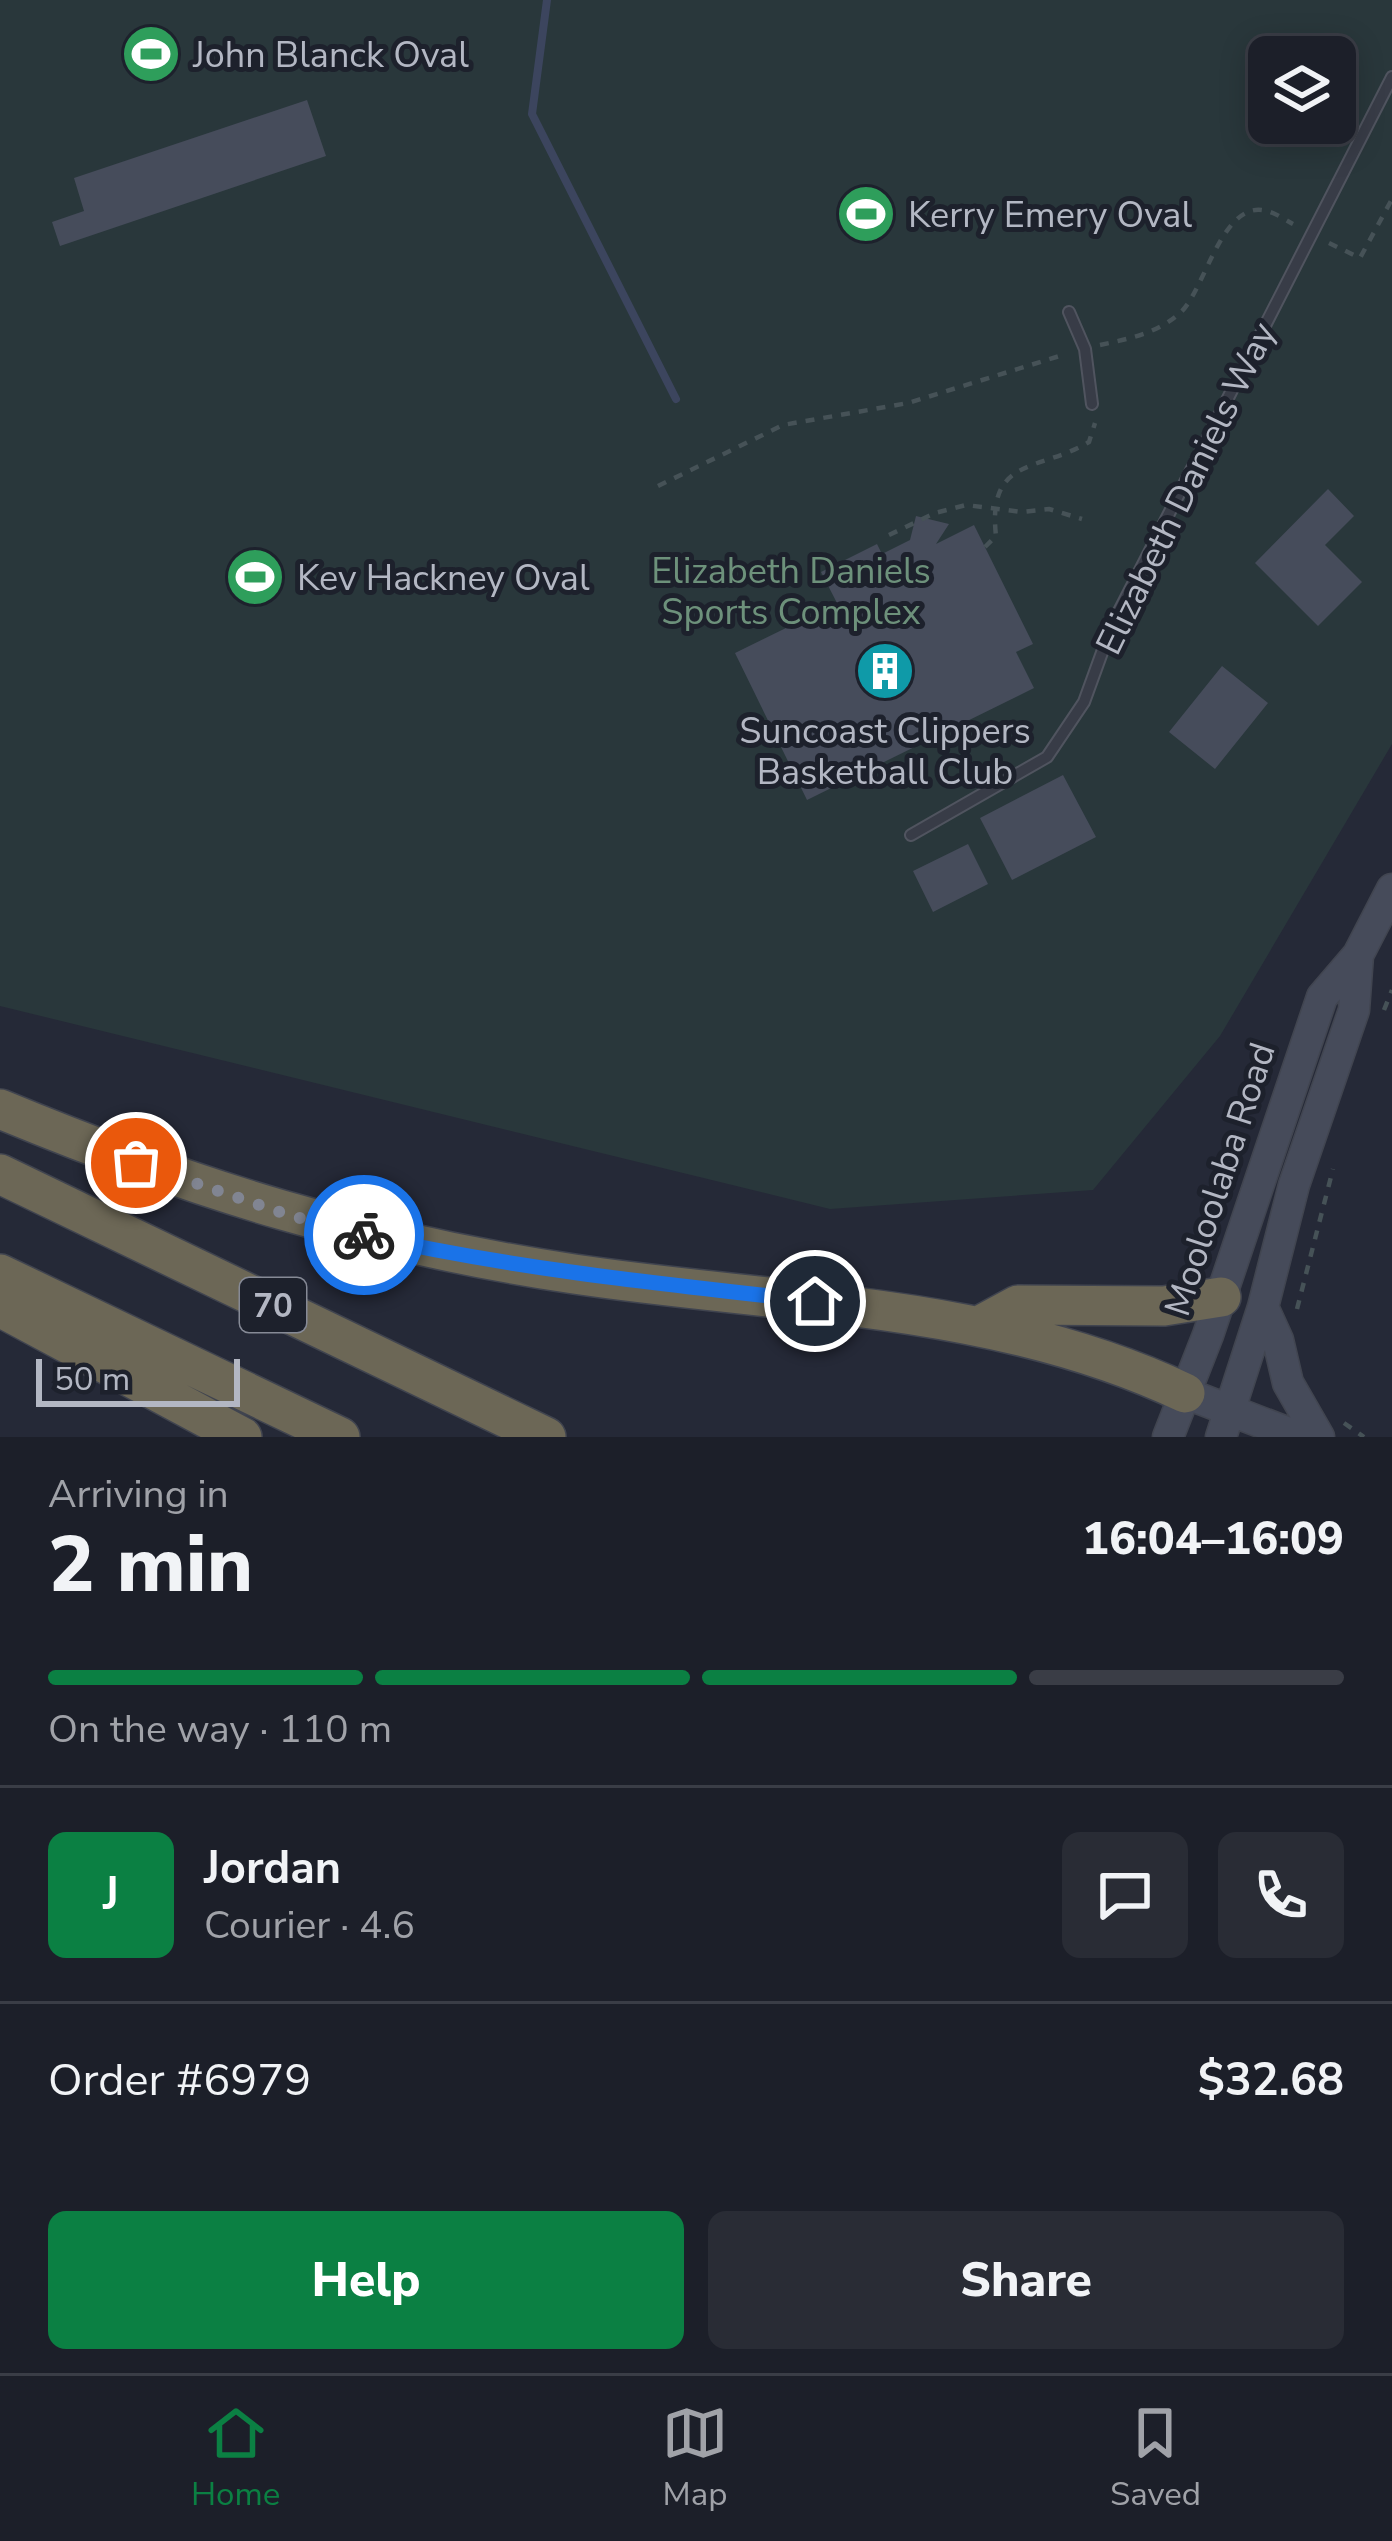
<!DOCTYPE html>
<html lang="en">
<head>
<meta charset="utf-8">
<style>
  body { margin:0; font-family:"Nunito Sans",sans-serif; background:#292c35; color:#f1f3f6; height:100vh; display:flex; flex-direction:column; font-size:45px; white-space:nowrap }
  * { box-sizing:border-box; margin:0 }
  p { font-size:39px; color:#a0a2a8 }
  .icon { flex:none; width:66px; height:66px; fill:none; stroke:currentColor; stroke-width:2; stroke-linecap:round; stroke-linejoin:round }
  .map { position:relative; height:1437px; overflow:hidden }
  .panel { display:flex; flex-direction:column; background:#1c1f29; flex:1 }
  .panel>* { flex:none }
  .buttons { position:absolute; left:1248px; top:36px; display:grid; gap:24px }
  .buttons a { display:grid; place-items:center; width:108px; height:108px; border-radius:18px; background:#1c1f29; box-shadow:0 6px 30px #0003,0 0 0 3px #3a3d46; font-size:60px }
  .scale { position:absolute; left:36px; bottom:30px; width:204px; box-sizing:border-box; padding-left:12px; border:6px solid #b3b7c3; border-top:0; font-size:33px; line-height:42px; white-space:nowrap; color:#b3b7c3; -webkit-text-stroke:9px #1d212c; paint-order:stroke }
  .pin { position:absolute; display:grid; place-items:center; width:102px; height:102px; color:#fff; margin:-51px; border:6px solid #fff; border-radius:50%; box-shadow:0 3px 12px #0007 }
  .courier { position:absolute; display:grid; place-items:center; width:120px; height:120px; margin:-60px; border:9px solid #1a73e8; border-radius:50%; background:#fff; color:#222; box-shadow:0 3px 15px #0007 }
  .overview em { font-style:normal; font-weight:800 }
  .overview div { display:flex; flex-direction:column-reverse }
  .overview { display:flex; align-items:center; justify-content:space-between; height:204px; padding:0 48px }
  h1 { font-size:78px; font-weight:800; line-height:90px }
  .bar { display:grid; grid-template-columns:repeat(4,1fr); gap:18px 12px; align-content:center; height:144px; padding:0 48px }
  .bar i { height:15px; border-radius:9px; background:#3a3d46 }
  .bar .active { background:#0b8043 }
  .bar p { grid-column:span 4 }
  .line { display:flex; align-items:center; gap:30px; padding:0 48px; border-top:3px solid #3a3d46 }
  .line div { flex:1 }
  .round { display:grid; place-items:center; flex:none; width:126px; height:126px; border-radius:18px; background:#292c35 }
  .action { display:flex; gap:24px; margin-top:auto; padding:24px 48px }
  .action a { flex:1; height:138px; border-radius:18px; background:#0b8043; color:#fff; font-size:48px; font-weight:800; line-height:138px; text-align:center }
  .action a+a { background:#292c35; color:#f1f3f6 }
  .tab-bar { display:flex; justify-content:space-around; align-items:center; height:168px; border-top:3px solid #3a3d46; background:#1c1f29; font-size:33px; color:#a0a2a8 }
  .tab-bar a { display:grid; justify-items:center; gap:6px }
  .tab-bar .active { color:#0b8043 }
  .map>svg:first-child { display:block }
  .green { fill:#29373b; fill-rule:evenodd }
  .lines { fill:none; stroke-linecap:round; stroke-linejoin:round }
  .stream { stroke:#3c455e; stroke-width:8 }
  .building { fill:#464c5b }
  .service-casing { stroke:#50545f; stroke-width:14 }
  .secondary-casing { stroke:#414550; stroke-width:33 }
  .motorway-casing { stroke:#40444f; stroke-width:42 }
  .path { stroke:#465257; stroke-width:4.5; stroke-dasharray:9 9; stroke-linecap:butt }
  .service { stroke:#383c47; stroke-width:10 }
  .secondary { stroke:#464b5a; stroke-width:30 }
  .motorway { stroke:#6c6756; stroke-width:39 }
  .done { stroke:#818592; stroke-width:12; stroke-dasharray:0 21.6 }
  .route { stroke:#1a73e8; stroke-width:15 }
  .labels { text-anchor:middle; stroke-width:10; stroke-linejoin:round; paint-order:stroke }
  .shield { fill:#1d212c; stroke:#868a96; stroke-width:3 }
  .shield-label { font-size:33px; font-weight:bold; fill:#b3b7c3 }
  .poi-label { font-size:36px; fill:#b3b7c3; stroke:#1d212c; text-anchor:start }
  .street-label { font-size:36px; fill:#b3b7c3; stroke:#1d212c }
  .park-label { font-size:36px; fill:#6d917b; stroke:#1d212c }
</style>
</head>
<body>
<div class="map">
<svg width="1392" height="1437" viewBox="0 0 1392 1437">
  <rect width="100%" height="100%" fill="#252937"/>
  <path class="green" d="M0 0H1392V744L1220 1036 1093 1190 830 1209 0 1006ZM1269 57H1335V123H1269Z"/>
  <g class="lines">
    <path class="stream" d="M547 0 532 114 676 399"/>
  </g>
  <path class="building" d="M307 100 326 156 60 246 52 222 84 211 74 178Z
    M1328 489 1354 516 1325 545 1362 582 1318 626 1255 563Z
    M916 516 949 524 936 544 974 525 1033 644 1016 652 1034 688 807 800 735 653 837 603 821 572 877 544 882 554 910 540Z
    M1222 666 1268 703 1215 769 1169 732Z
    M1063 775 1096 837 1012 880 980 818Z
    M968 844 988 884 933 912 913 871Z"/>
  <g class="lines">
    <g class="service-casing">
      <path id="service" d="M1069 312 1085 349 1092 404
        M911 835 1047 757 1084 702 1112 625 1392 77"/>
    </g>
    <g class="secondary-casing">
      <path id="secondary" d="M1263 1307 1278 1340 1288 1383 1319 1437
        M1185 1393 1299 1437
        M1168 1437 1208 1335 1322 997 1358 955 1392 889
        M1221 1437 1263 1307 1294 1185 1354 1010 1358 955"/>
    </g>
    <g class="motorway-casing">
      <path id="motorway" d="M0 1109C193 1189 367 1243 574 1274 781 1305 993 1302 1185 1393
        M0 1174 546 1437
        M0 1274 340 1437
        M0 1307 242 1437
        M981 1325 1018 1305 1164 1306 1221 1297"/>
    </g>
    <path class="path" d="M1329 243 1360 258 1392 199
      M1100 345C1128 339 1158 333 1180 313 1205 291 1222 198 1267 211 1276 213 1285 220 1293 224
      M658 486 783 425 908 403 1066 354
      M889 535 935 513 966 505 1022 512 1049 509 1082 519
      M985 547 996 536C987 456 1039 472 1089 442L1095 423
      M1384 1010 1392 990
      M1297 1309 1333 1169
      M1344 1423 1364 1437"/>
    <use href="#service" class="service"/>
    <use href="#secondary" class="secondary"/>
    <use href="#motorway" class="motorway"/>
  </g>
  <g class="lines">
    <path class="done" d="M136 1163 292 1216 364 1235"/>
    <path class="route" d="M364 1235C513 1269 663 1284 815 1301"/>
  </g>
  <defs>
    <g id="stadium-disc" transform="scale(3)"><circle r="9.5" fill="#2e9e5b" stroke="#1d212c"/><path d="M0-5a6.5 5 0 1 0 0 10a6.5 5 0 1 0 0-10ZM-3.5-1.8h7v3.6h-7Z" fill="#fff"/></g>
    <g id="building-disc" transform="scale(3)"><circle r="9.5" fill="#0f9aa8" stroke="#1d212c"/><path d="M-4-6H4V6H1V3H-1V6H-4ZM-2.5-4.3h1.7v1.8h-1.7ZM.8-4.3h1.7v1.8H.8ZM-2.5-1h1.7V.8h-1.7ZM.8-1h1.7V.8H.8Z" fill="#fff"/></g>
  </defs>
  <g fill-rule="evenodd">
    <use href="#stadium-disc" x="151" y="54"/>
    <use href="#stadium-disc" x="866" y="214"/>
    <use href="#stadium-disc" x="255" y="577"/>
    <use href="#building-disc" x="885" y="671"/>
  </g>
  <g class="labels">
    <rect class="shield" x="240" y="1278" width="66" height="54" rx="9"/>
    <g class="shield-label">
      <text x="273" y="1317">70</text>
    </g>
    <g class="poi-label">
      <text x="193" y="67">John Blanck Oval</text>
      <text x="908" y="227">Kerry Emery Oval</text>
      <text x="297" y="590">Kev Hackney Oval</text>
      <text x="885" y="743" text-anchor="middle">Suncoast Clippers<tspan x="885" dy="41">Basketball Club</tspan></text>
    </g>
    <g class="street-label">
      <text transform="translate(1185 488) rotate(-64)" y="13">Elizabeth Daniels Way</text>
      <text transform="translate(1219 1179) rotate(-72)" y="13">Mooloolaba Road</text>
    </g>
    <g class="park-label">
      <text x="791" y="583">Elizabeth Daniels<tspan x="791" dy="41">Sports Complex</tspan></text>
    </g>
  </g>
</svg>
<div class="buttons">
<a><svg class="icon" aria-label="layers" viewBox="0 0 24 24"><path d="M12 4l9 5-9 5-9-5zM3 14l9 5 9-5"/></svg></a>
</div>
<div class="scale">50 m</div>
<div class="pin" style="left:136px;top:1163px;background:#ea580c"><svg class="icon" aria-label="bag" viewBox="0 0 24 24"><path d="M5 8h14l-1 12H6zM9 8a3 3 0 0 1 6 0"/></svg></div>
<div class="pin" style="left:815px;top:1301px;background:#1f2937"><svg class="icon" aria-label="home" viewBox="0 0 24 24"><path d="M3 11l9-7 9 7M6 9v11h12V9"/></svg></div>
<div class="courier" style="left:364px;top:1235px"><svg class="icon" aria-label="bike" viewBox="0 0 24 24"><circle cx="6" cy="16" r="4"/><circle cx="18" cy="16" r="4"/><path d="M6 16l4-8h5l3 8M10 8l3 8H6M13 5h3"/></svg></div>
</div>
<section class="panel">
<div class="overview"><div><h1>2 min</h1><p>Arriving in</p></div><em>16:04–16:09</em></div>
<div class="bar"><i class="active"></i><i class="active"></i><i class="active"></i><i></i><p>On the way · 110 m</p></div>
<div class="line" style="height:216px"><b class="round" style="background:#0b8043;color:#fff">J</b><div><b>Jordan</b><p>Courier · 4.6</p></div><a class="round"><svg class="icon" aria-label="chat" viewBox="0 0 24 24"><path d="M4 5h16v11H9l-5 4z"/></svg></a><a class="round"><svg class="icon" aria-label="phone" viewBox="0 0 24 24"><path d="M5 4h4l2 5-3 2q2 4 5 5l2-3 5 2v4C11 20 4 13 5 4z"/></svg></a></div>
<div class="line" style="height:156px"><div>Order #6979</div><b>$32.68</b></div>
<div class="action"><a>Help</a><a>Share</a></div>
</section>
<nav class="tab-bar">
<a class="active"><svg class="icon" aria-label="home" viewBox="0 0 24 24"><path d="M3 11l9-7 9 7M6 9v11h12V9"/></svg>Home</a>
<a><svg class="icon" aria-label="map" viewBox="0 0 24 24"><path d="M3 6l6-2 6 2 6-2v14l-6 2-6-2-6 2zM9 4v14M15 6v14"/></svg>Map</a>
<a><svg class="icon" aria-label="saved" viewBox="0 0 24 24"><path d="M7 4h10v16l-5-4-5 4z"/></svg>Saved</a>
</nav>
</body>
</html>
